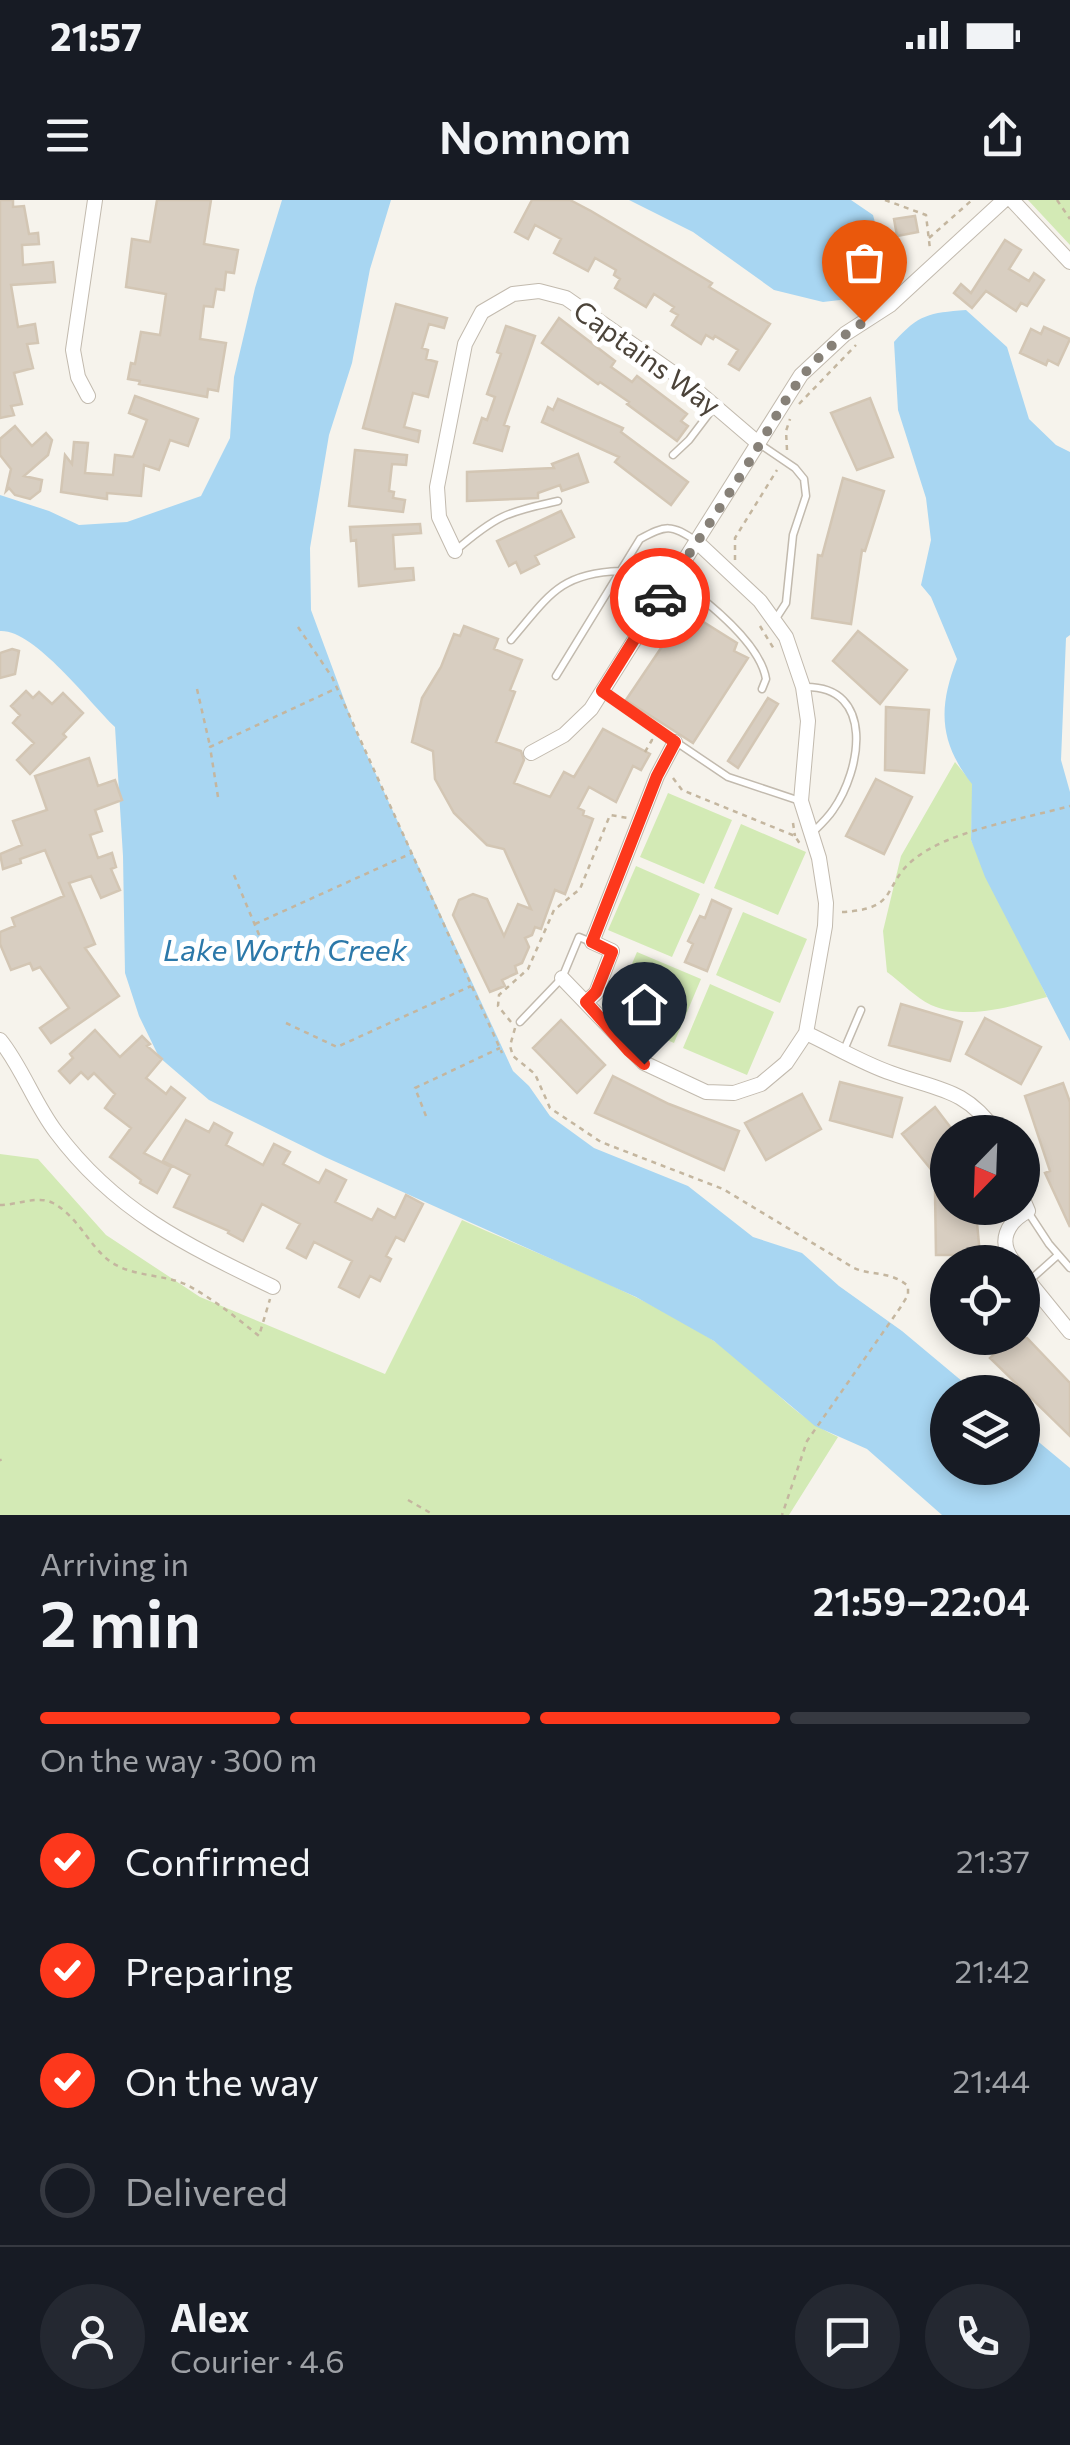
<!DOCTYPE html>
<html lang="en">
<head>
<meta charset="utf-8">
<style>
  body { margin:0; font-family:Commissioner,sans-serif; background:#242831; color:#f1f3f6; height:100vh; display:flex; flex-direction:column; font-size:38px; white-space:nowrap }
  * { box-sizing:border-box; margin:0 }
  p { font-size:32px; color:#9ea1a6 }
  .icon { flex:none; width:55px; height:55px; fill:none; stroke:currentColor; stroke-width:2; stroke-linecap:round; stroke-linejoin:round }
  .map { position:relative; height:1315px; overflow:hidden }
  .panel { display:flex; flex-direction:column; background:#171b24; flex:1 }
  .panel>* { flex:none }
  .needle { width:65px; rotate:203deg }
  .fabs { position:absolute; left:930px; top:915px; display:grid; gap:20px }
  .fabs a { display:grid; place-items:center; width:110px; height:110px; border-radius:50%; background:#171b24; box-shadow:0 5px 15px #0003; font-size:50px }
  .pin { position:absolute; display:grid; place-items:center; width:85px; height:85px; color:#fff; margin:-102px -42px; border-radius:50% 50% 50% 0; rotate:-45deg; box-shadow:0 0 10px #0007 }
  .pin .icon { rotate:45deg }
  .courier { position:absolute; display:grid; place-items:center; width:100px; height:100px; margin:-50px; border:8px solid #fd381c; border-radius:50%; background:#fff; color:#222; box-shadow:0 2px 12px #0007 }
  .head em { font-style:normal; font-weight:600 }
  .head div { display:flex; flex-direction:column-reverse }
  .head { display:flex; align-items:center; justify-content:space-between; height:170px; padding:0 40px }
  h1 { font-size:65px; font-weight:600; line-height:75px }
  .bar { display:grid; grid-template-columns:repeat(4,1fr); gap:15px 10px; align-content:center; height:120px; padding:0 40px }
  .bar i { height:12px; border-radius:8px; background:#363941 }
  .bar .active { background:#fd381c }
  .bar p { grid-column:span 4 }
  .line { display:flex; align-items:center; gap:25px; padding:0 40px; border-top:2px solid #363941 }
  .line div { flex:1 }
  .round { display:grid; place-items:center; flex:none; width:105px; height:105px; border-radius:52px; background:#242831 }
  ol { padding:0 40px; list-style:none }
  li { display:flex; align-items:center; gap:30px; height:110px }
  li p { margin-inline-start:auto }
  li .icon { padding:10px; border-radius:50%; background:#fd381c; color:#fff; stroke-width:4 }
  li:last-child { color:#9ea1a6 }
  li i { width:55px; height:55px; border:5px solid #363941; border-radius:50% }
  .status { display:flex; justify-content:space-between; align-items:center; height:70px; padding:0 50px; background:#171b24; direction:ltr }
  .status svg { height:28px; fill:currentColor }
  header { display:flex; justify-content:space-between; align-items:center; height:130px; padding:0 40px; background:#171b24; font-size:45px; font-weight:600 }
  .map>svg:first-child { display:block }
  .green { fill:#d3eab5 }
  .water { fill:#a8d6f2 }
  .building { fill:#d8cec1; stroke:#d3c6b4; stroke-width:2.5 }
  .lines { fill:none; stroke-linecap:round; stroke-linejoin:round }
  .service-casing { stroke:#c2baae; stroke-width:9 }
  .minor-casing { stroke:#c2baae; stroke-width:16 }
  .path { stroke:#c4b69f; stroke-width:2.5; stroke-dasharray:5 5; stroke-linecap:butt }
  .service { stroke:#fff; stroke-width:6 }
  .minor { stroke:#fff; stroke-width:14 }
  .done { stroke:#878178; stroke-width:10; stroke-dasharray:0 18 }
  .route { stroke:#fd381c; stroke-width:12 }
  .labels { text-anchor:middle; stroke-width:10; stroke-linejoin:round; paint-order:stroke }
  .street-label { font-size:28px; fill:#4b4339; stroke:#fff }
  .water-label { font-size:30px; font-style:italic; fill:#2b78a9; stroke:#fff }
</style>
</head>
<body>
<div class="status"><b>21:57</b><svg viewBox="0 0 49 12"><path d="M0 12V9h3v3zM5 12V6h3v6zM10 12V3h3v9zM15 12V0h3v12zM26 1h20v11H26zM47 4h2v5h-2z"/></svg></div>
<header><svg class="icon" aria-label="menu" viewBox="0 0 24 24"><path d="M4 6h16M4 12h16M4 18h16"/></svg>Nomnom<svg class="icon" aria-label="share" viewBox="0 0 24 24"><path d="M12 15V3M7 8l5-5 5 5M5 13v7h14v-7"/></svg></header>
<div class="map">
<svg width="1070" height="1315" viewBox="0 0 1070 1315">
  <rect width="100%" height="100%" fill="#f6f3ec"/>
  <path class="green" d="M1028 0H1070V45Z
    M955 562 973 584 971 640 1047 797C1010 806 968 821 931 805 916 798 901 782 887 772L883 731 901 656Z
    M668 593 732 620 704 684 640 657Z
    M741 624 806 652 778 715 714 688Z
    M636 666 700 694 672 757 608 730Z
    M743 712 807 739 780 803 716 775Z
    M637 752 701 779 674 843 610 815Z
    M710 784 774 812 747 875 683 848Z
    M0 954 38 959 106 1035 200 1097 385 1174 462 1020C546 1058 634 1090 711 1139 756 1168 789 1215 838 1237L789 1315H0Z"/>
  <path class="water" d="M282 0H391L370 69 352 163 329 235 310 348 311 410 355 529 513 871 529 886 550 916 594 948 688 986 753 1037 802 1053 839 1086 902 1131 975 1192H948V1268H1022L1023 1229 1070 1268V1315H942L867 1249 815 1226 714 1141 636 1097 325 957 209 900 159 857 139 816 125 773 123 656 115 527C89 502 34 429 0 431V295L49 311 79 325 127 322 201 296 230 238 234 177 255 88Z
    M629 0H851L873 15 881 45 878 65 872 86 857 98 823 102 774 90 693 32Z
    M966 110 1007 147 1029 219 1056 245 1070 252V435L1066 438 1061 560 1070 592V841L985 677 971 640 972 584C939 542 938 508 957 459L931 397 921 385 931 340 926 298 898 210 894 142C919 114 929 113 966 110Z"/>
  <path class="building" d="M0 0H13V7L24 6 29 34 38 33 39 44 22 45 23 65 53 62 55 82 11 85 18 127 35 124 38 143 27 144 33 168 14 173 22 204 11 206 14 215 0 218Z
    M157 0H211L204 44 238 50 234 73 226 72 224 90 216 89 213 107 204 106 200 139 226 143 218 191 208 189 207 197 139 184 140 181 128 179 131 163 135 164 141 132 160 135 166 94 126 87 132 39 150 42Z
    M532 0H570L591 11 712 83 709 87 770 124 739 170 729 164 738 150 715 136 713 139 706 135 701 144 693 139 672 125 678 115 671 111 674 107 654 94 646 107 615 88 620 79 614 75 616 70 595 58 588 71 554 53 561 39 535 25 528 39 515 32Z
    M915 16 918 32 897 36 894 19Z
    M1005 40 1021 50 1009 69 1029 81 1034 73 1044 80 1027 106 1021 103 1016 111 986 91 972 108 954 93 961 84 971 93Z
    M396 104 447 118 444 128 429 124 422 148 428 150 426 159 437 162 428 197 413 193 404 227 420 231 418 242 363 228Z
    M559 118 615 161 611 167 632 182 637 176 687 214 681 221 688 226 677 241 627 204 629 202 600 182 598 184 542 143Z
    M506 126 535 136 504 225 509 227 502 251 474 243 482 218 487 220 495 197 487 194 501 154 497 152Z
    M1044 127 1070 139 1058 165 1048 160 1046 165 1020 153 1031 129 1041 134Z
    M135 196 198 219 188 246 170 240 159 270 144 265 141 296 107 293V299L61 292 65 255 72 264 74 242 88 243 85 273 113 275 115 255 133 257 147 220 129 213Z
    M870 198 893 257 857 270 831 213Z
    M558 199 623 228 621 232 688 282 671 305 615 262 619 257 542 222 548 207 553 210Z
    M15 226 32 246 46 233 52 240 48 255 24 276 42 280 40 291 30 299 15 295 9 288 6 291 11 269 0 255V239Z
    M355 250 407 255 406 265 392 264 389 291 394 292 393 298 405 300 403 312 349 306Z
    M578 254 588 282 562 291 560 285 538 293V298L467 301V272L554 268 552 264Z
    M843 278 884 291 865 351 862 350 851 424 812 418 818 355 822 356Z
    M561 311 574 337 535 356 539 364 521 373 516 362 509 366 497 341Z
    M420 324 421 333 393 335 395 369 413 368 414 380 359 386 356 340 351 341 350 327Z
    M686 411 737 443 734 451 748 458 693 543 626 500Z
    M464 426 498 439 494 449 522 460 510 490 515 492 496 542 521 551 524 560 514 583 550 597 564 572 574 577 603 529 650 554 641 570 633 566 616 602 589 587 578 608 584 611 583 615 593 619 565 694 555 690 541 729 535 727 532 735 525 738 529 747 522 763 515 766 517 773 502 780 505 786 490 792 453 715 459 700 473 694 487 699 504 736 518 704 531 709 504 649 487 645 454 613 435 579 433 551 412 542 422 498 441 467 454 434 460 436Z
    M858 431 907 470 880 504 833 461Z
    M12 449 19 451 15 474 0 478V453Z
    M26 491 33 498 39 492 52 504 63 493 83 513 63 534 66 537 30 574 17 560 34 543 13 523 20 515 11 506Z
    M768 498 778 504 738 568 728 561Z
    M886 507 929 510 924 573 885 570Z
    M89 558 98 586 115 580 122 600 95 610 102 631 90 635 98 658 112 653 116 667 111 669 120 690 101 698 91 676 69 683 95 744 85 748 119 796 51 843 40 828 69 808 40 767 33 770 30 763 11 770 0 744V732L15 726 12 718 64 696 45 650 20 659 21 663 3 669 0 654 22 645 13 621 47 610 35 576Z
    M876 579 912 597 884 654 846 636Z
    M712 700 731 709 707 771 685 762 693 744 688 741 700 716 705 718Z
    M901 804 962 822 950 861 889 845Z
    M985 818 1041 847 1021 884 966 854Z
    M561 820 605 865 577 893 533 848Z
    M95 830 120 857 142 836 150 844 147 846 162 859 146 878 166 894 171 887 185 898 144 953 171 967 157 993 140 983 141 980 110 957 131 928 105 908 115 894 94 873 88 879 81 872 70 883 59 871 73 858 70 854Z
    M613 876 669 904 739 931 724 970 595 913Z
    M840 882 902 898 892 937 830 920Z
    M1063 883 1070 902V1027L1045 973 1050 971 1025 896Z
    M802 894 821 929 766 960 745 923Z
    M935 907 954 932H948V990L902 934Z
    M186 920 209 932 214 923 232 933 226 945 263 965 274 944 290 952 283 964 319 983 326 970 346 980 335 1002 372 1020 378 1009 395 1018 406 995 423 1004 404 1041 396 1037 386 1056 391 1059 380 1081 370 1076 359 1097 339 1087 352 1061 314 1042 306 1058 287 1048 300 1024 262 1004 243 1041 228 1033 229 1031 174 1007 190 975 163 961Z
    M935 992H948V1008H971V1012H976L980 1055H936Z
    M1011 1138H1027L1070 1183V1236L990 1158Z"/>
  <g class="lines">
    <g class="service-casing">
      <path id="service" d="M761 245 795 268 804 279 806 296 793 335 786 403 775 420
        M673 255 689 240 714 207
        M455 351C497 315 505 313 558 301
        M675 378C704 399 760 442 766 479L762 489
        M511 440C548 397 559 373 620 371
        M556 476 640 339C666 325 671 324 696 341
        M805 487C876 486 861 571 833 610 827 619 818 627 811 634
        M602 492 728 577 800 601
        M520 822 562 778 579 737 591 742
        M844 850 861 810
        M1028 1012 1049 1044 1070 1068
        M1029 1081 1058 1055"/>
    </g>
    <g class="minor-casing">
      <path id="minor" d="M1012 0 1070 62
        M88 196 78 177 73 150 95 0
        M455 351 439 317 437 287 465 144 482 112 513 94 539 91 566 98 689 184 759 244
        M531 553 564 535 591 509 801 175 845 134 890 105 1004 0
        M562 778 644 863 706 892 734 893 761 884 786 863 806 833 825 726 826 703 819 658 801 601 808 521 803 487 786 437 760 401 696 341
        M586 802 596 793 612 751 592 742 657 576 675 542
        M806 833C834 846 862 863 891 873 938 890 965 888 996 932
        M0 840C22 867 34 903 56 932 115 1011 186 1045 273 1087
        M1014 1062C997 1042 1007 1022 1028 1011L1022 997
        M1022 1073 1070 1132"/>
    </g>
    <path class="path" d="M885 0 926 15 930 49
      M1057 0 1070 19
      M929 38 972 0
      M799 204 856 145
      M787 250 786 231 790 219
      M735 360V338L777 270
      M760 426 774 449
      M298 427 332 477 502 853
      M197 489 210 546
      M645 552 652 540 656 541
      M673 578 682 590 795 636 800 644
      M218 597 210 547 335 489
      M793 623 795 636
      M234 675 270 761
      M842 712C900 709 881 687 913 660 949 630 1024 619 1070 606
      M255 724 412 653
      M511 822 498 806 499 795 528 769 554 710 580 689 610 615 628 618
      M286 823 337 847 471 786
      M515 828 510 846 513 856 535 874 550 908 601 942 723 989 854 1068C873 1076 891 1071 908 1086V1095L900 1108 807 1241 782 1315
      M426 916 415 888 500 848
      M0 1005C17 1005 38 995 53 1003 76 1015 88 1043 107 1059 130 1078 164 1073 189 1086 213 1099 237 1118 259 1136L270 1099
      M0 1259 1 1261
      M408 1300 434 1315"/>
    <use href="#service" class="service"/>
    <use href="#minor" class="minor"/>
  </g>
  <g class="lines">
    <path class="done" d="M660 398C688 355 717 313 744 270 785 206 795 166 864 122"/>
    <path class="route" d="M644 864 629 851 586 802 596 792 612 752 592 742 657 576 675 542 602 491 660 398"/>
  </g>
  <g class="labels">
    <g class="street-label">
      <text transform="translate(647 158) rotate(36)" y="10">Captains Way</text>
    </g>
    <g class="water-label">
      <text x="285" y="761">Lake Worth Creek</text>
    </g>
  </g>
</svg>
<div class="fabs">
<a><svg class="needle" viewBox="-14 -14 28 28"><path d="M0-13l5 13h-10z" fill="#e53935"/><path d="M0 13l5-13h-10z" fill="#9ea1a6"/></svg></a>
<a><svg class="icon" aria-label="locate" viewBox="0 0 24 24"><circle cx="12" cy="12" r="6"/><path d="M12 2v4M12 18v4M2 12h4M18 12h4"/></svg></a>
<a><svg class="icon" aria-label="layers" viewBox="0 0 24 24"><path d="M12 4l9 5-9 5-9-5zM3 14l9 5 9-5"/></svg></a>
</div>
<div class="pin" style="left:864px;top:122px;background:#ea580c"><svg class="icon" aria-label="bag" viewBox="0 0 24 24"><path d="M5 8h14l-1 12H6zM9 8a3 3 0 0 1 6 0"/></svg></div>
<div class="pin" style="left:644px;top:864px;background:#1f2937"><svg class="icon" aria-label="home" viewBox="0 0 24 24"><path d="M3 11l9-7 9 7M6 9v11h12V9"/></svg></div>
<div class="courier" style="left:660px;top:398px"><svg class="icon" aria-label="car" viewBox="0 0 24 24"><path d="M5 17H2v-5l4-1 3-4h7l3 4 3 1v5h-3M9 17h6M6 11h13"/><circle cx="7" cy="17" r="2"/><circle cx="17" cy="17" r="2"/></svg></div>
</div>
<section class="panel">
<div class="head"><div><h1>2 min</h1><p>Arriving in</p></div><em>21:59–22:04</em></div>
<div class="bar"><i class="active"></i><i class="active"></i><i class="active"></i><i></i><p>On the way · 300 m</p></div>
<ol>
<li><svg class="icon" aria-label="check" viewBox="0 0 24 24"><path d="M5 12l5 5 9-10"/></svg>Confirmed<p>21:37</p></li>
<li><svg class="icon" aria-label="check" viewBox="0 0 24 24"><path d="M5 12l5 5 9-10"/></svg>Preparing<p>21:42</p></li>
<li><svg class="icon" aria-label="check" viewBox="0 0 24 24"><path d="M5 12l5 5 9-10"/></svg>On the way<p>21:44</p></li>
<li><i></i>Delivered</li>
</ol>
<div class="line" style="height:180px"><a class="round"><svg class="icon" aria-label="person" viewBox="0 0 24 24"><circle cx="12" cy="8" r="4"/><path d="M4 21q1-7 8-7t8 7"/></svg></a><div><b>Alex</b><p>Courier · 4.6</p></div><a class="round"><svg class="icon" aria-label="chat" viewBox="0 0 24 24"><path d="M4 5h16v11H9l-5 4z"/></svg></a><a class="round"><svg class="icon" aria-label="phone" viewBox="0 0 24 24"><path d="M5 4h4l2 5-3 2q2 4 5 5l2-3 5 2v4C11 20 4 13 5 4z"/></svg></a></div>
</section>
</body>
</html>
